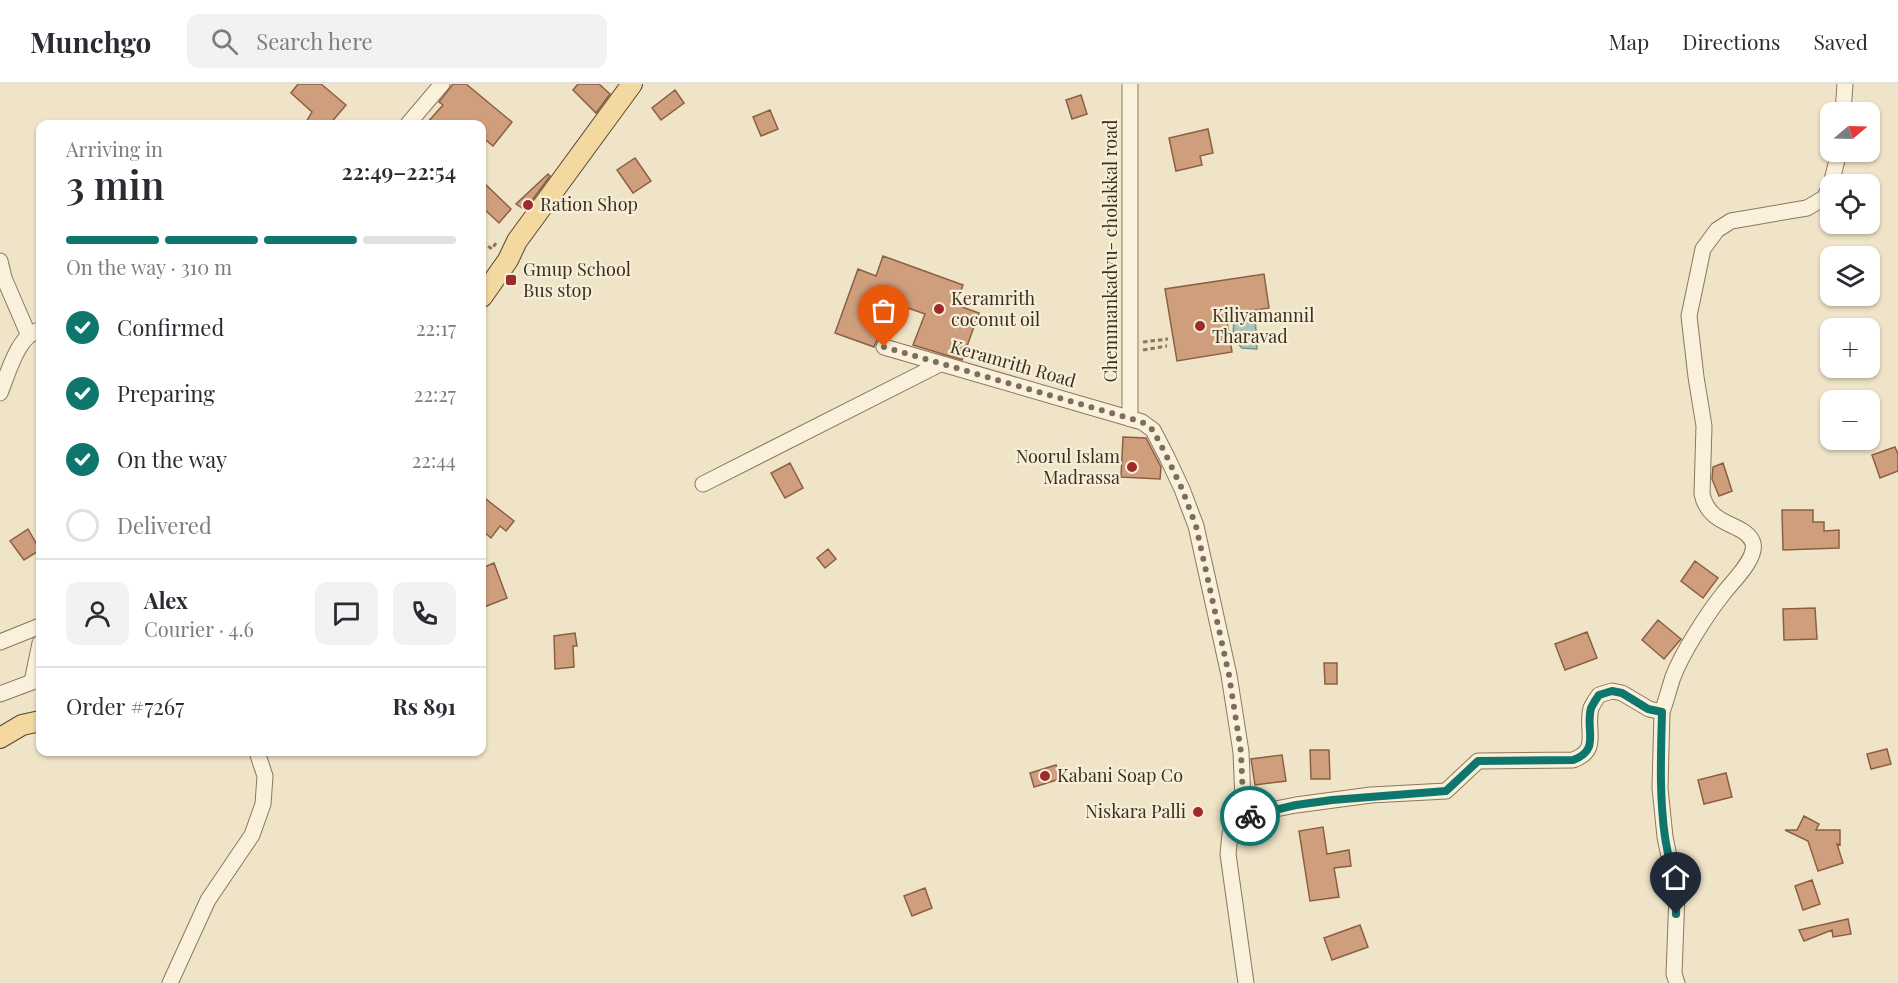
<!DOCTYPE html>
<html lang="en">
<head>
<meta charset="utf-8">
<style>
  body { margin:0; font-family:"Playfair Display",serif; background:#f2f2f3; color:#2b2b33; height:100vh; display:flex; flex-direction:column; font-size:22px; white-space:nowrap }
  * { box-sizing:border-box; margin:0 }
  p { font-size:20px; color:#7c7c81 }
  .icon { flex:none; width:33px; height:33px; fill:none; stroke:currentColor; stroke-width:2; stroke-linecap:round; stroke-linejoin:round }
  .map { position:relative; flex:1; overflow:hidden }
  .sheet { position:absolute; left:36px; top:36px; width:450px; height:636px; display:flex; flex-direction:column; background:#fff; border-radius:12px; box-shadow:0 2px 4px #0004 }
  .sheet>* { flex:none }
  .needle { width:39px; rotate:71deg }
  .tools { position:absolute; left:1820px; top:18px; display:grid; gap:12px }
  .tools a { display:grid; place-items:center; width:60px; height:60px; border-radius:12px; background:#fff; box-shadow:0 2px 4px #0004; font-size:30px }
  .pin { position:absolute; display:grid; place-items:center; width:51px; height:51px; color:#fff; margin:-62px -26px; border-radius:50% 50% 50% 0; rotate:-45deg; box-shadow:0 0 6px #0007 }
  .pin .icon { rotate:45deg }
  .courier { position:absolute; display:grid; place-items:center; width:60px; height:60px; margin:-30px; border:4px solid #0f766e; border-radius:50%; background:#fff; color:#222; box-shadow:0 2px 8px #0007 }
  .head em { font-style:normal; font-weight:600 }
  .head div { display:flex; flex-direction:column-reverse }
  .head { display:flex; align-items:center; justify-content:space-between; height:102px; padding:0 30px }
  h1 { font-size:39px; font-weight:600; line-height:45px }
  .bar { display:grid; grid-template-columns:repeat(4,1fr); gap:9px 6px; align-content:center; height:72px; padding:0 30px }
  .bar i { height:8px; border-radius:4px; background:#e1e1e2 }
  .bar .active { background:#0f766e }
  .bar p { grid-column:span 4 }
  .line { display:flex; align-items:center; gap:15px; padding:0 30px; border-top:2px solid #e1e1e2 }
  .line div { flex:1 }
  .round { display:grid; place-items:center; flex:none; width:63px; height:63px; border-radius:12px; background:#f2f2f3 }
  ol { padding:0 30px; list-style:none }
  li { display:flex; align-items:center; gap:18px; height:66px }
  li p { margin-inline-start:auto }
  li .icon { padding:6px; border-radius:50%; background:#0f766e; color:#fff; stroke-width:4 }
  li:last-child { color:#7c7c81 }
  li i { width:33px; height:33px; border:3px solid #e1e1e2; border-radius:50% }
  header { display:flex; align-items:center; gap:36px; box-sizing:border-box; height:84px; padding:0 30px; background:#fff; border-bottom:2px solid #e1e1e2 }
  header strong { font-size:28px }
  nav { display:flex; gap:33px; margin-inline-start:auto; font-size:21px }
  .search { width:420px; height:54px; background:#f2f2f3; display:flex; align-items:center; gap:15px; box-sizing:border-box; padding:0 21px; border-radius:12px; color:#7c7c81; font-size:22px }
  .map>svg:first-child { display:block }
  .water { fill:#a9c4bc; stroke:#6f938a; stroke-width:1.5 }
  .building { fill:#cf9f7d; stroke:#8d5f41; stroke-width:1.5 }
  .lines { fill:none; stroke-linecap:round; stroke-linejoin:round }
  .minor-casing { stroke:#8d765c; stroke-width:17 }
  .major-casing { stroke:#5b4430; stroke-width:22 }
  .path { stroke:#8d765c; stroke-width:3; stroke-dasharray:4.5 3; stroke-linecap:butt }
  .minor { stroke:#faf1dc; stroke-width:15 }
  .major { stroke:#f3d9a0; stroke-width:20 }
  .done { stroke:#7c6e5b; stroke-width:6; stroke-dasharray:0 10.8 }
  .route { stroke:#0f766e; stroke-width:8 }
  .poi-dot { fill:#9e2a2b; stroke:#f7eed8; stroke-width:2 }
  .labels { text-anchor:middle; stroke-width:4.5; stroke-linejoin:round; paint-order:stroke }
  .poi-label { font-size:18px; fill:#3d2e20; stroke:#f7eed8; text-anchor:start }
  .street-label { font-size:18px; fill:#3d2e20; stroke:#f7eed8 }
</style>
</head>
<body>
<header>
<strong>Munchgo</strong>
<div class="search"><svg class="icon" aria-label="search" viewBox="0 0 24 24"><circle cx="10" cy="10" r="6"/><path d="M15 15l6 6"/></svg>Search here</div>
<nav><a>Map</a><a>Directions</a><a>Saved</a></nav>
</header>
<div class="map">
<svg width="1898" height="899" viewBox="0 0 1898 899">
  <rect width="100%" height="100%" fill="#f0e4c8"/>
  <path class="water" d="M1255 231 1257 265 1242 264 1233 254 1234 234Z"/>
  <path class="building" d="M298 0H321L346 21 330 40H305L312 28 291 9Z
    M453 0H466L512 38 493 62 482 53V40H426L443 21 439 18Z
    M578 0H599L610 10 596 29 573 6Z
    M675 6 684 19 661 36 652 24Z
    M1081 11 1087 30 1072 35 1066 16Z
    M770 26 778 45 761 52 753 33Z
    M1208 45 1213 69 1200 72 1202 81 1176 87 1169 54Z
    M635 74 651 97 633 109 617 86Z
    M548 90 550 92 525 126 516 120Z
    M482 97 511 125 499 139 482 123Z
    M883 172 963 201 956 221 979 229 962 276 913 261 925 230 894 219 882 254 877 256 874 263 835 249 858 185 876 192Z
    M1264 190 1269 224 1226 231 1232 268 1177 277 1165 205Z
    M1123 353 1146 354 1161 383 1160 395 1121 393Z
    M1895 363 1898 370V387L1880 394 1872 371Z
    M790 379 803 404 785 414 771 389Z
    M1723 379 1732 407 1719 412 1712 395 1713 383Z
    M482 412 514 437 506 447 500 442 491 454 482 446Z
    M1782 426H1813V438H1824V447L1839 446V464L1783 466Z
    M28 445 40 466 24 476 10 457Z
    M828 465 836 475 825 484 817 474Z
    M1695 477 1718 494 1703 514 1681 497Z
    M494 479 507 514 482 524V484Z
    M1815 524 1817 555 1784 556 1783 525Z
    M1658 536 1681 555 1664 575 1642 556Z
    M1587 548 1597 574 1565 586 1555 560Z
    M575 549 577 562H573L574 583 555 585 554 552Z
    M1324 579H1337V600H1325Z
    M1887 665 1891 680 1871 685 1867 670Z
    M1310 666H1329L1330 695H1311Z
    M1282 671 1286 697 1255 701 1251 675Z
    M1056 681 1060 695 1034 703 1030 689Z
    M1726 689 1732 713 1704 720 1698 696Z
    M1804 732 1819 740 1816 746H1840V761L1837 760 1843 779 1818 787 1808 757 1785 746H1797Z
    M1323 743 1327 770 1349 766 1351 782 1334 784 1339 813 1310 817 1299 747Z
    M1812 796 1820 820 1803 826 1795 802Z
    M925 804 932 824 912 832 904 812Z
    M1848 835 1851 850 1833 853 1832 846 1804 857 1799 846Z
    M1360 841 1368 863 1332 876 1324 854Z"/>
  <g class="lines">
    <g class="minor-casing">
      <path id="minor" d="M1130 0V335
        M1843 28 1845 0
        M408 40 442 0
        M1831 100 1839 68
        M0 177 4 194 29 252
        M884 263 1142 338 1153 346 1167 373 1182 405 1196 442 1229 591 1241 668 1243 716 1236 738 1230 750 1228 770 1246 899
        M0 309C8 290 18 250 40 246
        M703 400 940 280
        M0 558 40 542
        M32 598 40 559
        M0 610 32 598
        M1662 628C1666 617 1669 605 1673 593 1682 569 1707 530 1723 510 1732 498 1757 475 1753 459 1746 438 1709 444 1702 410L1704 342 1696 293 1689 232 1703 165 1717 146 1731 137 1807 124 1824 114 1830 103
        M1236 738 1255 729 1296 721 1371 711 1446 707 1478 677 1573 676C1601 666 1585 646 1591 624 1593 620 1596 615 1599 611L1612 607 1622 609 1649 625 1662 628 1660 704 1665 753 1677 811 1674 890 1677 899
        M170 899 208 816 252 751 263 720 265 692 257 668"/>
    </g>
    <g class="major-casing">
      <path id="major" d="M482 213 508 176 517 157 632 0
        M0 654 22 641 40 637"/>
    </g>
    <path class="path" d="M482 158 492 165 496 159
      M1143 258 1168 255
      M1143 266 1167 262"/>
    <use href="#minor" class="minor"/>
    <use href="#major" class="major"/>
  </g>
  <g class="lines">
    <path class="done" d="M884 263 1142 338 1153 346 1167 373 1182 405 1196 442 1229 591 1241 668 1243 716 1236 738 1250 732"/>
    <path class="route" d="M1250 732 1296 721 1332 716 1446 707 1478 677 1573 676C1601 666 1585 646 1591 624 1593 620 1596 615 1599 611L1612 607 1622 609 1648 625 1662 628C1661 670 1659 711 1665 753 1669 779 1677 803 1676 830"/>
  </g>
  <g class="poi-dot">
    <circle cx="528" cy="121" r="6"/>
    <rect x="505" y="190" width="12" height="12" rx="3"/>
    <circle cx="939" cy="225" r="6"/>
    <circle cx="1200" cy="242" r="6"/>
    <circle cx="1132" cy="383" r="6"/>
    <circle cx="1045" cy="692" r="6"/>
    <circle cx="1198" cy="728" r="6"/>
  </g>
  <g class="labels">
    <g class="poi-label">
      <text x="540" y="127">Ration Shop</text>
      <text x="523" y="192">Gmup School<tspan x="523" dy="21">Bus stop</tspan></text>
      <text x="951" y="221">Keramrith<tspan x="951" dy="21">coconut oil</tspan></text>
      <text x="1212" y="238">Kiliyamannil<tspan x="1212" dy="21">Tharavad</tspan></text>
      <text x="1120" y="379" text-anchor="end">Noorul Islam<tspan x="1120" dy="21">Madrassa</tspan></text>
      <text x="1057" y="698">Kabani Soap Co</text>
      <text x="1186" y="734" text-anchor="end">Niskara Palli</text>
    </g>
    <g class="street-label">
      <text transform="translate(1111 167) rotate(-90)" y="6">Chemmankadvu- cholakkal road</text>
      <text transform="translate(1013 280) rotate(16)" y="6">Keramrith Road</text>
    </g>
  </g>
</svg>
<div class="tools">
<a><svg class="needle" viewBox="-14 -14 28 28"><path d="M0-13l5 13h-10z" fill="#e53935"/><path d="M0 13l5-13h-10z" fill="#7c7c81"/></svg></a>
<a><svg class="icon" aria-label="locate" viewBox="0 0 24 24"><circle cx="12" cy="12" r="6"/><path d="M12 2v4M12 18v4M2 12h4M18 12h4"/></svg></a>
<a><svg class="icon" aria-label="layers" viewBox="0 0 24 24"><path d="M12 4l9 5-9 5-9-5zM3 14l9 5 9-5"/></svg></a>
<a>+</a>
<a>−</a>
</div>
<div class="pin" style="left:884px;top:263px;background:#ea580c"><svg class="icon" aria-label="bag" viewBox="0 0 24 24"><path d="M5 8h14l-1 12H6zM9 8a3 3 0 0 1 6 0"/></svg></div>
<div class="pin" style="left:1676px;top:830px;background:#1f2937"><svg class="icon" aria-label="home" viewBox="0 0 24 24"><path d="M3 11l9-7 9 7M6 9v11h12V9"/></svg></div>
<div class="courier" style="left:1250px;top:732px"><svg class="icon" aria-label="bike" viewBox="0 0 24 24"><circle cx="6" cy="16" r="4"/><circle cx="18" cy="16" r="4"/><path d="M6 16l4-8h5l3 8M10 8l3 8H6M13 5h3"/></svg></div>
<section class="sheet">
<div class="head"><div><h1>3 min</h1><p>Arriving in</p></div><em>22:49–22:54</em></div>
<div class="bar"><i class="active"></i><i class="active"></i><i class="active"></i><i></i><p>On the way · 310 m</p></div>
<ol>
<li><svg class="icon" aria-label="check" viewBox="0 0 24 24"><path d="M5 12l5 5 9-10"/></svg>Confirmed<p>22:17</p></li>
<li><svg class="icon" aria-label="check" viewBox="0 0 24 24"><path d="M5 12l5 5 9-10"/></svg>Preparing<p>22:27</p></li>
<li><svg class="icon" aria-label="check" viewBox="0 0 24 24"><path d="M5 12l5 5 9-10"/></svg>On the way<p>22:44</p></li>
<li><i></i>Delivered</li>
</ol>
<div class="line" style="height:108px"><a class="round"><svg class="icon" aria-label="person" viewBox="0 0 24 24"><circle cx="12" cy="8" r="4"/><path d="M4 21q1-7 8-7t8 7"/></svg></a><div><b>Alex</b><p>Courier · 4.6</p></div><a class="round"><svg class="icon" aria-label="chat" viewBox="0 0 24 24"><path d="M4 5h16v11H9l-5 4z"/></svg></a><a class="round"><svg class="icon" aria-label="phone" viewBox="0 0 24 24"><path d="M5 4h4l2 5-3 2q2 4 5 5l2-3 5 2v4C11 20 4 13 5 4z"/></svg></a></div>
<div class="line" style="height:78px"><div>Order #7267</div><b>Rs 891</b></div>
</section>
</div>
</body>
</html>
